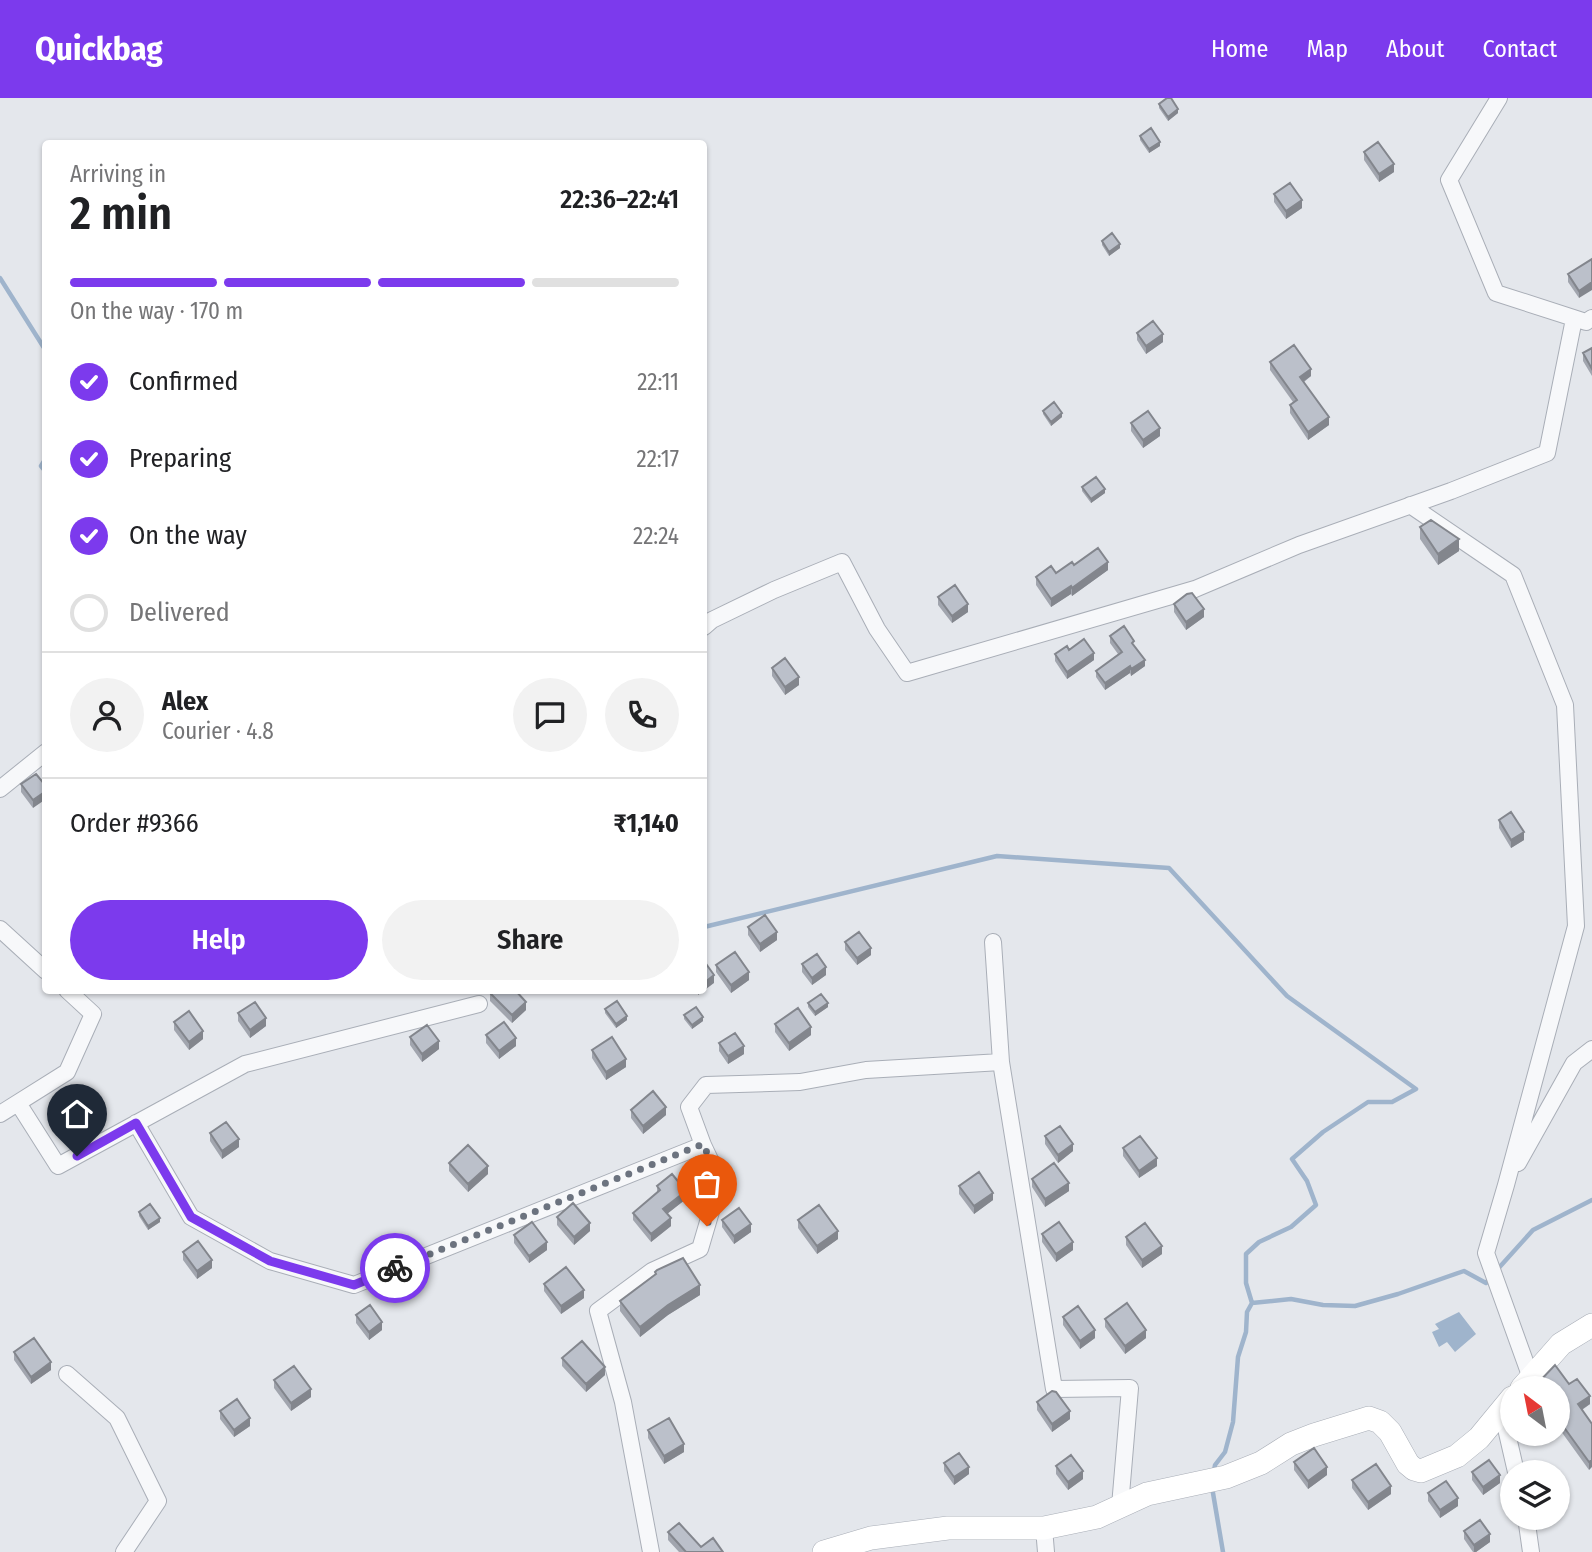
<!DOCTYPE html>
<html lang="en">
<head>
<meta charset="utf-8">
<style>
  body { margin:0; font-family:"Fira Sans Condensed",sans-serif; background:#f2f2f2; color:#202124; height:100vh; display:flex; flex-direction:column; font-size:26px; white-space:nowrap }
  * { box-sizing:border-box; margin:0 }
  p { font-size:23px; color:#757577 }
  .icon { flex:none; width:38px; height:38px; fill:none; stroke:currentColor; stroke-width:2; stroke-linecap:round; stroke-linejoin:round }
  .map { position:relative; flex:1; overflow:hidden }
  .drawer { position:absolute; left:42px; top:42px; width:665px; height:854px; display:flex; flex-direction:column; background:#fff; border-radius:7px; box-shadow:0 2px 5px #0004 }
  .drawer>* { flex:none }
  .needle { width:46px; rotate:328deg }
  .fabs { position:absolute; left:1500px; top:1278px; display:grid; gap:14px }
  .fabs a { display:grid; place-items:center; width:70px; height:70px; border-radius:50%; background:#fff; box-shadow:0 2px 5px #0004; font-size:35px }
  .pin { position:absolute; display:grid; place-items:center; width:60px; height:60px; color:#fff; margin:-72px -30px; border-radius:50% 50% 50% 0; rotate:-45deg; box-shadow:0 0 7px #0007 }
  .pin .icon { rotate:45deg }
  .courier { position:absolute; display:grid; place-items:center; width:70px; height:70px; margin:-35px; border:5px solid #7c3aed; border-radius:50%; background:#fff; color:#222; box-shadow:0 2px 9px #0007 }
  .head em { font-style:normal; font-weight:600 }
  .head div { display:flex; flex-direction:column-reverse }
  .head { display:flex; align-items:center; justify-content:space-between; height:119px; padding:0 28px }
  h1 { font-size:46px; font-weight:600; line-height:52px }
  .bar { display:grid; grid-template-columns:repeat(4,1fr); gap:10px 7px; align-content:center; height:84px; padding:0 28px }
  .bar i { height:9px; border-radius:5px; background:#e0e0e0 }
  .bar .selected { background:#7c3aed }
  .bar p { grid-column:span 4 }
  .line { display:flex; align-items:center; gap:18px; padding:0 28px; border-top:2px solid #e0e0e0 }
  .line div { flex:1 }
  .round { display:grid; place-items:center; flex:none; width:74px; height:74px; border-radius:37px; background:#f2f2f2 }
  ol { padding:0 28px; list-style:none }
  li { display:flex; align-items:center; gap:21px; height:77px }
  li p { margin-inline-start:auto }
  li .icon { padding:7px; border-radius:50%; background:#7c3aed; color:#fff; stroke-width:4 }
  li:last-child { color:#757577 }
  li i { width:38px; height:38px; border:4px solid #e0e0e0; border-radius:50% }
  .action { display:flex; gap:14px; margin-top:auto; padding:14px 28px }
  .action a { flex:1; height:80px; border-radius:42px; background:#7c3aed; color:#fff; font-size:28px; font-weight:600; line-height:80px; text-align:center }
  .action a+a { background:#f2f2f2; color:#202124 }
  header { display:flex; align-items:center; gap:42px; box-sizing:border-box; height:98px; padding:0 35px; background:#7c3aed; color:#fff }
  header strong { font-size:33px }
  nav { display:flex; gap:38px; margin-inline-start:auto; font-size:24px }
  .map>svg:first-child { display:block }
  .water { fill:#9fb4cc }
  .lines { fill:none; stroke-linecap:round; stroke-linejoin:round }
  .stream { stroke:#9fb4cc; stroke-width:4.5 }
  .street-casing { stroke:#a9aeb7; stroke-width:18 }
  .secondary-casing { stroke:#a9aeb7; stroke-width:24 }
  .street { stroke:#f7f8fa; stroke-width:16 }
  .secondary { stroke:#fff; stroke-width:23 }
  .wall { fill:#a1a5ae }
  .shaded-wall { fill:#83868d }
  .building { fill:#bbc0ca; stroke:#83868d; stroke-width:2 }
  .done { stroke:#6c737f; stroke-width:7; stroke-dasharray:0 12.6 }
  .route { stroke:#7c3aed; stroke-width:9 }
</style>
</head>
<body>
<header>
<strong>Quickbag</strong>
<nav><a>Home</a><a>Map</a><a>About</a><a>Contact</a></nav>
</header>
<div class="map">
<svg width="1592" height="1454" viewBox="0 0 1592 1454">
  <rect width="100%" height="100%" fill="#e4e7ec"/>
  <path class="water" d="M1459 1214 1476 1236 1455 1254 1447 1244 1439 1249 1432 1234 1439 1231 1435 1226Z"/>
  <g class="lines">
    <path class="stream" d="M0 180 46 253
      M46 360 41 368 46 374
      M704 829 997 758 1169 770 1287 898 1416 991 1392 1004H1368L1323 1034 1292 1061 1307 1083 1316 1107 1291 1129 1259 1144 1246 1156V1185L1252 1205 1247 1214 1246 1234 1238 1259 1233 1324 1225 1354 1215 1367 1214 1373
      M1496 1173 1533 1132 1592 1102
      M1252 1205 1291 1201 1323 1207 1355 1208 1398 1196 1464 1173 1486 1185 1490 1180
      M1213 1395 1223 1454"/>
    <g class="street-casing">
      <path id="street" d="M1499 0 1449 82 1496 195 1586 224 1592 220
        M1410 407 1513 477 1565 607 1576 828 1506 1087 1486 1155 1531 1280
        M704 529 712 522 774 492 842 464 877 531 907 575 1195 491 1299 447 1451 393 1547 355 1574 221
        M0 691 46 654
        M0 831 46 873
        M1001 964 1054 1291 1130 1290 1120 1408
        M18 1005 58 1068 245 966 479 906
        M0 1016 67 974 93 916 67 892
        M136 1025 191 1119 270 1163 354 1187 703 1047
        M1518 1065 1574 965 1592 951
        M67 1276 117 1320 158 1403 124 1454
        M1502 1313 1516 1374
        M1526 1419 1531 1454
        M1044 1430 1046 1454
        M651 1454 623 1304 598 1213 652 1173 700 1151 720 1083 703 1047 689 1009 706 987 800 984 866 972 1001 964 993 844"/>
    </g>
    <g class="secondary-casing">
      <path id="secondary" d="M1522 1290 1561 1246 1592 1227
        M824 1454 871 1440 948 1430H1044L1097 1419 1147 1396 1226 1379 1261 1365 1291 1346 1314 1337 1369 1320 1380 1324 1390 1334 1408 1366 1414 1371 1421 1373 1457 1358 1479 1340 1512 1300"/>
    </g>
    <use href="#street" class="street"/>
    <use href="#secondary" class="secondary"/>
  </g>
  <path class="wall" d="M1159 6 1178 15 1168 23 1159 10Z
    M1140 38 1160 48 1149 55 1140 42Z
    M1364 54 1394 74 1379 84 1364 62Z
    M1274 96 1302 110 1286 121 1274 104Z
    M1102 143 1120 150 1109 158 1102 147Z
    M1592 161 1579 200 1568 184V176Z
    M1137 235 1163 244 1146 256 1137 242Z
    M1592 250V278L1583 263V255Z
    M1270 264 1311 278 1304 284 1329 327 1308 342 1290 315V307L1293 304 1270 272Z
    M1043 313 1062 319 1051 328 1043 316Z
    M1131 325 1160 338 1143 350 1131 333Z
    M1082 389 1105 395 1091 405 1082 393Z
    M1420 429 1459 453 1438 467 1420 441Z
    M1074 467 1108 472 1072 498 1071 496 1051 509 1036 487V479L1056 475Z
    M938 499 968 514 952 525 938 507Z
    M1174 506 1204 519 1186 532 1174 514Z
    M1110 538 1134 548 1145 568 1131 578 1130 575 1105 592 1096 579V573L1118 556 1110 545Z
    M1069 552 1094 562 1067 581 1055 563V556Z
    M772 570 799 587 785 597 772 578Z
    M36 676 33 710 21 694V686Z
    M1499 722 1524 742 1511 750 1499 730Z
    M748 829 777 842 760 854 748 837Z
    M845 844 871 857 857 867 845 852Z
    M802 866 826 877 812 887 802 874Z
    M716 867 749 882 731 895 716 874Z
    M490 895 526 912 512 925 490 903Z
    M808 905 828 909 815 918 808 909Z
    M605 911 627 922 616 930 605 915Z
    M238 915 266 928 250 940 238 923Z
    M684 917 703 923 692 931 684 921Z
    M174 924 203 941 189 952 174 932Z
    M775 926 811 937 789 953 775 934Z
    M486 937 516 948 499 961 486 945Z
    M410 939 439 951 422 964 410 947Z
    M719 945 744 956 728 966 719 953Z
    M592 952 626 969 606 982 592 960Z
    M631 1012 666 1017 643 1036 631 1020Z
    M210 1035 239 1049 222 1061 210 1043Z
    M1045 1038 1073 1053 1058 1065 1045 1046Z
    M1123 1050 1157 1068 1139 1080 1123 1058Z
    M449 1065 488 1076 468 1094 449 1073Z
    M1032 1081 1069 1093 1045 1109 1032 1089Z
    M657 1088 686 1101 667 1116 671 1128 651 1144 633 1122V1115L657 1095Z
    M959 1088 993 1102 974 1116 959 1096Z
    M139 1114 160 1124 148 1132 139 1118Z
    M557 1119 590 1133 574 1147 557 1127Z
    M722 1122 751 1134 734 1146 722 1129Z
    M798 1122 838 1141 817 1156 798 1130Z
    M1042 1136 1073 1152 1056 1164 1042 1144Z
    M514 1137 547 1152 529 1165 514 1145Z
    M1126 1139 1162 1156 1142 1170 1126 1147Z
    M183 1154 212 1170 197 1181 183 1162Z
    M655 1174 700 1197 668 1217 640 1239 620 1213V1203L655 1176Z
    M544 1186 584 1200 561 1216 544 1193Z
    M356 1217 382 1232 369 1242 356 1225Z
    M1063 1219 1095 1240 1080 1251 1063 1227Z
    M1105 1221 1146 1240 1125 1256 1105 1229Z
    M14 1254 51 1272 31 1286 14 1262Z
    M562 1260 605 1277 586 1294 562 1268Z
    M274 1282 311 1299 291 1313 274 1290Z
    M1538 1285 1569 1286 1590 1306 1582 1312 1592 1326 1589 1372 1558 1329V1290H1538Z
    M1037 1304 1070 1321 1052 1334 1037 1312Z
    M220 1313 250 1328 234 1339 220 1321Z
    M648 1332 684 1354 664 1366 648 1340Z
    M1294 1364 1327 1377 1308 1391 1294 1372Z
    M944 1365 969 1376 954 1387 944 1373Z
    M1056 1368 1083 1381 1068 1392 1056 1376Z
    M1472 1374 1500 1385 1483 1397 1472 1382Z
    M1352 1382 1391 1396 1368 1412 1352 1390Z
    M1428 1395 1458 1408 1440 1420 1428 1403Z
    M1464 1433 1490 1444 1476 1454H1473L1464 1441Z
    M668 1434 701 1449 723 1454H679L668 1442Z"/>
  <path class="shaded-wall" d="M1178 11V15L1168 23V19Z
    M1160 44V48L1149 55V51Z
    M1394 66V74L1379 84V76Z
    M1302 102V110L1286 121V113Z
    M1120 146V150L1109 158V154Z
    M1592 184V192L1579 200V193Z
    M1163 236V244L1146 256V248Z
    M1311 271V278L1300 286V279Z
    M1062 315V319L1051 328V324Z
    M1329 319V327L1308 342V334Z
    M1160 330V338L1143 350V342Z
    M1105 391V395L1091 405V401Z
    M1459 441V453L1438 467V456Z
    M1108 464V472L1072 498V490Z
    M1071 488V496L1051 509V501Z
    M968 506V514L952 525V518Z
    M1204 511V519L1186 532V524Z
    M1094 555V562L1067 581V574Z
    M1145 562V568L1131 578V571Z
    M1130 568V575L1105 592V585Z
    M799 579V587L785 597V589Z
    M46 693V701L33 710V702Z
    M1524 734V742L1511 750V742Z
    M777 834V842L760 854V846Z
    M871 850V857L857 867V860Z
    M826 869V877L812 887V880Z
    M749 874V882L731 895V887Z
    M714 877V885L698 897V892H704V885Z
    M526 904V912L512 925V917Z
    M828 905V909L815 918V914Z
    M627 918V922L616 930V926Z
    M703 919V923L692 931V927Z
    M266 920V928L250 940V932Z
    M811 929V937L789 953V945Z
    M203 933V941L189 952V944Z
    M516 940V948L499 961V953Z
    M439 943V951L422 964V956Z
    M744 948V956L728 966V958Z
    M626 961V969L606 982V974Z
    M666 1009V1017L643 1036V1028Z
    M239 1041V1049L222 1061V1053Z
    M1073 1046V1053L1058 1065V1057Z
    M1157 1060V1068L1139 1080V1073Z
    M488 1068V1076L468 1094V1086Z
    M1069 1085V1093L1045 1109V1101Z
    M686 1093V1101L663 1119V1111Z
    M993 1095V1102L974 1116V1108Z
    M160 1120V1124L148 1132V1128Z
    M671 1120V1128L651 1144V1136Z
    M590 1125V1133L574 1147V1139Z
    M751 1126V1134L734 1146V1138Z
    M838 1133V1141L817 1156V1148Z
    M547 1144V1152L529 1165V1158Z
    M1073 1144V1152L1056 1164V1156Z
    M1162 1148V1156L1142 1170V1162Z
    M212 1162V1170L197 1181V1173Z
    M700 1187V1197L668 1217 640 1239V1229L668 1207Z
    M584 1192V1200L561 1216V1208Z
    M382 1224V1232L369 1242V1234Z
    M1095 1232V1240L1080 1251V1243Z
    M1146 1232V1240L1125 1256V1248Z
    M51 1264V1272L31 1286V1279Z
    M605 1269V1277L586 1294V1286Z
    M311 1291V1299L291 1313V1305Z
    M1590 1298V1306L1578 1314V1306Z
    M1070 1313V1321L1052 1334V1326Z
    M250 1320V1328L234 1339V1332Z
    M684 1346V1354L664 1366V1358Z
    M1592 1362V1369L1589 1372V1364Z
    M969 1369V1376L954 1387V1379Z
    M1327 1369V1377L1308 1391V1383Z
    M1083 1373V1381L1068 1392V1384Z
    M1500 1377V1385L1483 1397V1389Z
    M1391 1388V1396L1368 1412V1404Z
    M1458 1400V1408L1440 1420V1412Z
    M1490 1436V1444L1476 1454H1474V1447Z"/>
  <path class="building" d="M1167 0H1171L1178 11 1168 19 1159 6Z
    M1151 30 1160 44 1149 51 1140 38Z
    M1378 44 1394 66 1379 76 1364 54Z
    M1290 85 1302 102 1286 113 1274 96Z
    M1112 135 1120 146 1109 154 1102 143Z
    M1592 161V184L1579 193 1568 176Z
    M1153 223 1163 236 1146 248 1137 235Z
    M1294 247 1311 271 1300 279 1329 319 1308 334 1290 307 1297 302 1270 264Z
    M1592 250V271L1583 255Z
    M1054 304 1062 315 1051 324 1043 313Z
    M1148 313 1160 330 1143 342 1131 325Z
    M1096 379 1105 391 1091 401 1082 389Z
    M1431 422 1459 441 1438 456 1420 429Z
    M1098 450 1108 464 1072 490 1071 488 1051 501 1036 479 1051 468 1056 475 1072 464 1074 467Z
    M955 487 968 506 952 518 938 499Z
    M1192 495 1204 511 1186 524 1174 506 1187 496Z
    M1124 528 1134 543 1132 545 1145 562 1131 571 1130 568 1105 585 1096 573 1122 554 1110 538Z
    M1084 541 1094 555 1067 574 1055 556 1067 548 1069 552Z
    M785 560 799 579 785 589 772 570Z
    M36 676 46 688V693L33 702 21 686Z
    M1511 714 1524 734 1511 742 1499 722Z
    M765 817 777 834 760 846 748 829Z
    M859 834 871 850 857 860 845 844Z
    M735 854 749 874 731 887 716 867Z
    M817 856 826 869 812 880 802 866Z
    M704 863 714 877 704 885Z
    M493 892H515L526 904 512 917 490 895Z
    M821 896 828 905 815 914 808 905Z
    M617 903 627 918 616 926 605 911Z
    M255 904 266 920 250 932 238 915Z
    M696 909 703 919 692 927 684 917Z
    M798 910 811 929 789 945 775 926Z
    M189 913 203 933 189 944 174 924Z
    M504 924 516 940 499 953 486 937Z
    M427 927 439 943 422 956 410 939Z
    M735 935 744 948 728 958 719 945Z
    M612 939 626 961 606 974 592 952Z
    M653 993 666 1009 643 1028 631 1012Z
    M226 1024 239 1041 222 1053 210 1035Z
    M1060 1028 1073 1046 1058 1057 1045 1038Z
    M1140 1038 1157 1060 1139 1073 1123 1050Z
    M468 1047 488 1068 468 1086 449 1065Z
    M1054 1065 1069 1085 1045 1101 1032 1081Z
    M979 1074 993 1095 974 1108 959 1088Z
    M672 1076 686 1093 663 1111 671 1120 651 1136 633 1115 660 1092 657 1088Z
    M573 1105 590 1125 574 1139 557 1119Z
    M150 1106 160 1120 148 1128 139 1114Z
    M819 1107 838 1133 817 1148 798 1122Z
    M739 1110 751 1126 734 1138 722 1122Z
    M532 1124 547 1144 529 1158 514 1137Z
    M1059 1124 1073 1144 1056 1156 1042 1136Z
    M1145 1125 1162 1148 1142 1162 1126 1139Z
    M198 1143 212 1162 197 1173 183 1154Z
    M683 1160 700 1187 668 1207 640 1229 620 1203 656 1176 655 1174 657 1172Z
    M566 1169 584 1192 561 1208 544 1186Z
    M1127 1205 1146 1232 1125 1248 1105 1221Z
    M370 1207 382 1224 369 1234 356 1217Z
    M1078 1208 1095 1232 1080 1243 1063 1219Z
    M34 1240 51 1264 31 1279 14 1254Z
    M582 1243 605 1269 586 1286 562 1260Z
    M1555 1267 1569 1286 1577 1281 1590 1298 1578 1306 1592 1326V1362L1589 1364 1558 1321V1290H1541L1538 1285Z
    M294 1268 311 1291 291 1305 274 1282Z
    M1052 1293 1056 1294 1070 1313 1052 1326 1037 1304Z
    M237 1301 250 1320 234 1332 220 1313Z
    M669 1320 684 1346 664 1358 648 1332Z
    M1314 1350 1327 1369 1308 1383 1294 1364Z
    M959 1355 969 1369 954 1379 944 1365Z
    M1071 1357 1083 1373 1068 1384 1056 1368Z
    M1489 1362 1500 1377 1483 1389 1472 1374Z
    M1376 1366 1391 1388 1368 1404 1352 1382Z
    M1446 1383 1458 1400 1440 1412 1428 1395Z
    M1480 1422 1490 1436 1474 1447 1464 1433Z
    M679 1425 701 1449 713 1440 723 1454H686L668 1434Z"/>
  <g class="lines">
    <path class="done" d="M395 1170 703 1046 720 1083 707 1128"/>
    <path class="route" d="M77 1058 136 1025 191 1119 270 1163 354 1187 395 1170"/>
  </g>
</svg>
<div class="fabs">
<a><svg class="needle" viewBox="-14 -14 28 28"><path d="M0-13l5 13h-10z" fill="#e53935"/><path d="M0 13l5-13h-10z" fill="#757577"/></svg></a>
<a><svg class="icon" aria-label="layers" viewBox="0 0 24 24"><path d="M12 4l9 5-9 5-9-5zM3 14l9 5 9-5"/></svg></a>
</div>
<div class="pin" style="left:707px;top:1128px;background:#ea580c"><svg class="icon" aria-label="bag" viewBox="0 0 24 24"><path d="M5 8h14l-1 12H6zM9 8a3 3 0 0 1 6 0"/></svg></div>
<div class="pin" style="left:77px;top:1058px;background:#1f2937"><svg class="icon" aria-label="home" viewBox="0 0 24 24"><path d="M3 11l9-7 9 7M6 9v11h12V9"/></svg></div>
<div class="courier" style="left:395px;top:1170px"><svg class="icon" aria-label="bike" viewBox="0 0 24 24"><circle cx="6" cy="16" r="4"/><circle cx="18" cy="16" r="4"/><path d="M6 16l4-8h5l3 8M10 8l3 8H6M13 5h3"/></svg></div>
<section class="drawer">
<div class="head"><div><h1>2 min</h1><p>Arriving in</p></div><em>22:36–22:41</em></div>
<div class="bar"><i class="selected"></i><i class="selected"></i><i class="selected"></i><i></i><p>On the way · 170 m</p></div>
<ol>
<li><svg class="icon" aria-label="check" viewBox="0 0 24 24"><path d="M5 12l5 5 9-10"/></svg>Confirmed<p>22:11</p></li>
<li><svg class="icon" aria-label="check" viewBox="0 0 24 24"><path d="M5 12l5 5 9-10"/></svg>Preparing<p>22:17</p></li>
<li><svg class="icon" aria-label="check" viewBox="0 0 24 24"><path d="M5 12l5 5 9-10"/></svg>On the way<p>22:24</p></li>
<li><i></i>Delivered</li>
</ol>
<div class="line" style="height:126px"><a class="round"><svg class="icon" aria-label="person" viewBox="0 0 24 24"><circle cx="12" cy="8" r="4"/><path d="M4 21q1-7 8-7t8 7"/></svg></a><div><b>Alex</b><p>Courier · 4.8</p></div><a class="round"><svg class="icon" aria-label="chat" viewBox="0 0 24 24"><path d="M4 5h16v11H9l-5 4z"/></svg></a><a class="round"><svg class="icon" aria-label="phone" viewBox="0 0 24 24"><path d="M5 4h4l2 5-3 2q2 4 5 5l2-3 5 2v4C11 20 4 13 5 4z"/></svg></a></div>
<div class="line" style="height:91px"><div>Order #9366</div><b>₹1,140</b></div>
<div class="action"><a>Help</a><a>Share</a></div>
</section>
</div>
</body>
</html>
